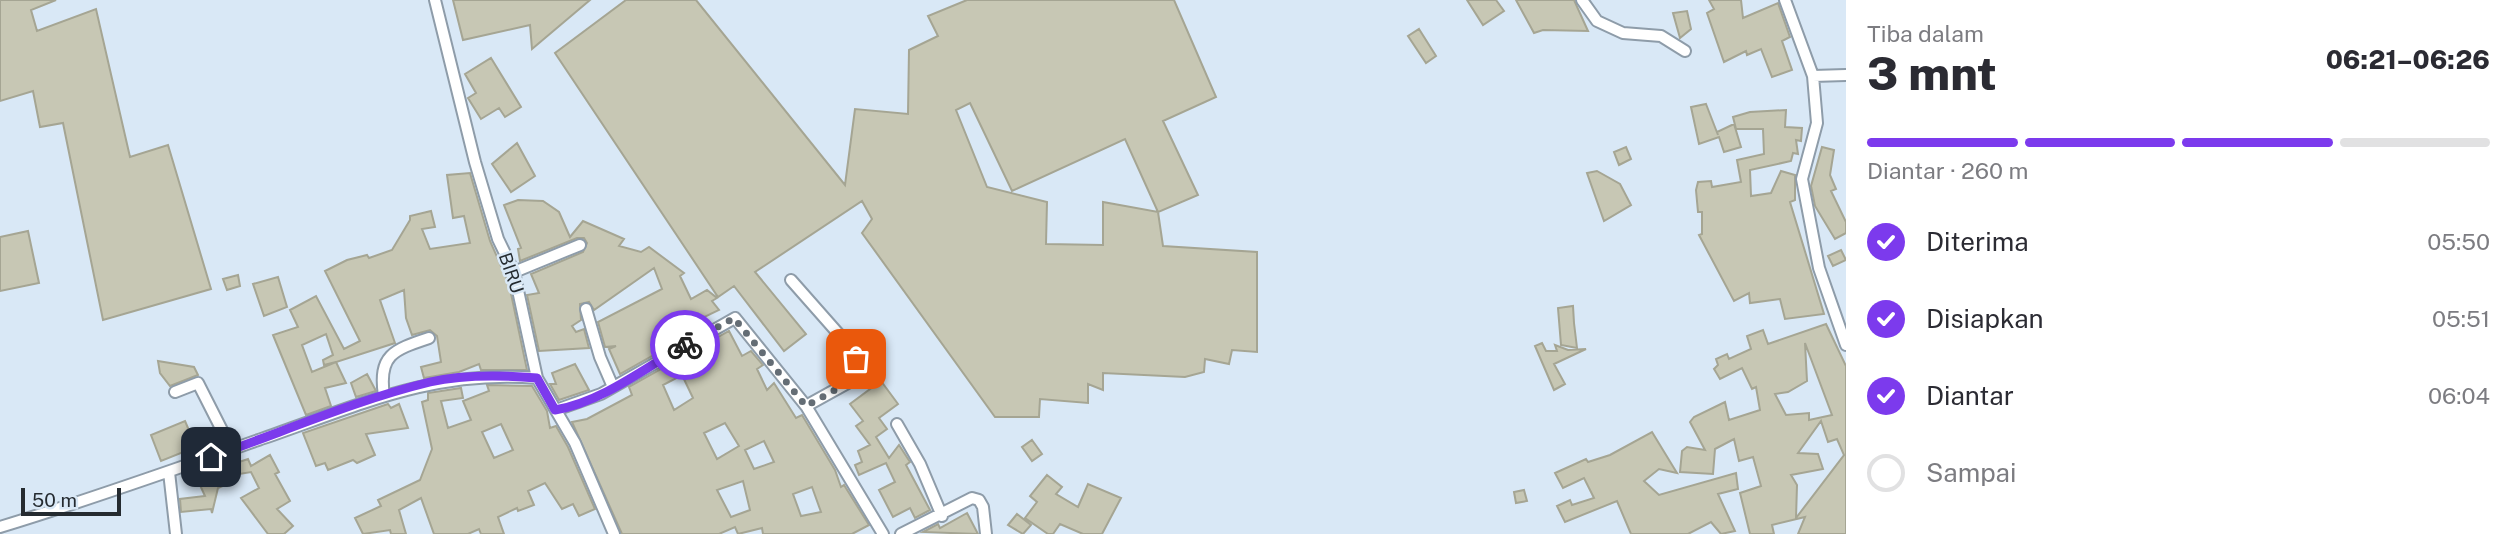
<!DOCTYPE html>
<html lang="id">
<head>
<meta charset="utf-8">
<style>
  body { margin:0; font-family:"Public Sans",sans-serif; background:#f7f7f7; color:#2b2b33; height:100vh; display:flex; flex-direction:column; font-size:26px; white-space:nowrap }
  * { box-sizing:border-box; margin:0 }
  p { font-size:23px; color:#7c7c81 }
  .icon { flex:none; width:38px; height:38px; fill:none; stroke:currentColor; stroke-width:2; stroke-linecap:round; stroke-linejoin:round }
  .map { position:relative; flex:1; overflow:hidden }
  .drawer { display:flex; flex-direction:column; background:#fff; width:665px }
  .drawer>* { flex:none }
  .scale { position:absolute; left:21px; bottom:18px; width:100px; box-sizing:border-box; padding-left:7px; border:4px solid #252b30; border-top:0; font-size:19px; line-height:24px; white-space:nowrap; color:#252b30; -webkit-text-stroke:5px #d9e8f6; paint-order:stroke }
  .pin { position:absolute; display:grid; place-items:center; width:60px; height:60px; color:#fff; margin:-30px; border-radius:14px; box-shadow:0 4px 10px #0006 }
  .courier { position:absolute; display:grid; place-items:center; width:70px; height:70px; margin:-35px; border:5px solid #7c3aed; border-radius:50%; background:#fff; color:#222; box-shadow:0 2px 9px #0007 }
  .head em { font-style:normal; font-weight:800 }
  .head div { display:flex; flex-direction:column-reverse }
  .head { display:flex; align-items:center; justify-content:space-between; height:119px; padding:0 21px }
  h1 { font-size:46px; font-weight:800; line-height:52px }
  .bar { display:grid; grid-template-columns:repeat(4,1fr); gap:10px 7px; align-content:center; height:84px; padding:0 21px }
  .bar i { height:9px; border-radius:5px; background:#e1e1e2 }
  .bar .current { background:#7c3aed }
  .bar p { grid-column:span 4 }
  ol { padding:0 21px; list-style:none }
  li { display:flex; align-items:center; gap:21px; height:77px }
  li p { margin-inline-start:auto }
  li .icon { padding:7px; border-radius:50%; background:#7c3aed; color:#fff; stroke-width:4 }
  li:last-child { color:#7c7c81 }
  li i { width:38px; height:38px; border:4px solid #e1e1e2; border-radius:50% }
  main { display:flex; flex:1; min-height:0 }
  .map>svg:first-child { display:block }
  .building { fill:#c7c7b4; stroke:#a5a593; stroke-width:2; fill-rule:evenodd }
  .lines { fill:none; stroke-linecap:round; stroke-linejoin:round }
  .street-casing { stroke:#8e9ca9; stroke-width:14 }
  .street { stroke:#fff; stroke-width:10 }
  .done { stroke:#646d75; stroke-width:7; stroke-dasharray:0 12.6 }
  .route { stroke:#7c3aed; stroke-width:9 }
  .labels { text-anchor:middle; stroke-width:5; stroke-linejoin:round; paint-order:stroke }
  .street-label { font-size:18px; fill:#252b30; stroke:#d9e8f6 }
</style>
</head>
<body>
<main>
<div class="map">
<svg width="1846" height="534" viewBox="0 0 1846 534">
  <rect width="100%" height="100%" fill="#d9e8f6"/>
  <path class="building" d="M0 0H56L31 10 37 31 96 9 130 157 168 145 211 289 103 320 63 123 40 127 33 91 0 101Z
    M453 0H590L532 49 530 25 463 40Z
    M626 0H696L845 185 855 109 908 114 909 50 938 36 928 16 967 0H1174L1216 97 1163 121 1198 195 1158 212 1163 246 1257 252V352L1232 350 1229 364 1205 359 1204 372 1185 377 1103 373V390L1088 384V403L1040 399 1039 417H995L862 233 872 219 862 201 755 272 806 334 784 351 734 286 718 297 555 53ZM970 103 1012 191 1125 139 1158 212 1103 202V245L1046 244 1047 202 987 187 956 110Z
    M1467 0H1496L1504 11 1483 25Z
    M1516 0H1574L1588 31 1543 30 1534 33Z
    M1709 0H1741L1743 18 1778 3 1790 37 1782 41 1792 70 1772 77 1761 49 1747 55 1746 51 1724 62 1707 13 1714 9Z
    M1687 11 1691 29 1680 38 1673 13Z
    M1419 29 1436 56 1426 63 1408 36Z
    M491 58 521 107 505 117 499 108 481 119 468 98 476 93 465 74Z
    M1706 104 1718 135 1717 132 1734 124 1741 147 1724 152 1719 137 1699 144 1691 107Z
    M1786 110 1785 127 1802 128 1801 141 1796 140 1798 154 1793 153 1791 161 1750 170 1751 196 1771 193 1781 171 1795 175V200L1790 202 1824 314 1785 319 1780 299 1750 303 1749 293 1734 301 1699 235 1702 234V212H1698L1696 190 1698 182 1711 181 1712 187 1741 182 1737 160 1764 154 1763 129H1736L1733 117 1750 112Z
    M517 143 535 176 511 192 492 164Z
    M1626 147 1631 159 1619 165 1614 152Z
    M1822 147 1834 150 1830 175 1836 189 1831 191 1846 222V233L1835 239 1815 206 1811 186Z
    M1597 171 1620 184 1631 205 1604 221 1587 173Z
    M470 173 490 241 509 284 527 370H481L479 364 459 372 424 378 421 367 441 362 437 336 430 330 412 335 406 318 404 290 380 300 395 343 336 362 346 383 325 388 331 406 306 415 273 335 298 327 290 310 316 296 344 349 360 341 325 271 347 260 367 255 369 258 392 250 410 220V216L431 211 435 227 422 229 430 249 470 243 464 216 453 218 447 175ZM326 334 333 355 323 360 324 365 336 362 312 372 302 345Z
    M518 200 543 201 559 212 570 237 583 221 624 239 619 246 641 252 649 247 684 273 680 276 691 299 707 290 717 298 712 301 719 310 690 324 687 317 658 331 666 348 620 374 609 349 616 346 605 347 598 322 662 289 654 268 594 310 589 302 580 304 581 320 572 326 576 332 584 329 589 348 539 351 527 295 539 293 531 274 583 252 587 243 584 238H577L520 261 518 249 521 248 504 205Z
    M28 231 39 283 0 291V237Z
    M1841 250 1846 260 1833 266 1828 256Z
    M238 275 240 286 227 290 223 279Z
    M278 277 287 307 264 316 253 284Z
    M1573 306 1574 323 1577 348 1561 345 1558 308Z
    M1826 324 1846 366V534H1798L1805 517 1772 525 1774 534H1750L1740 493 1761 486 1753 457 1739 461 1734 439 1715 449 1713 474 1680 472 1682 451 1687 447 1705 450 1690 422 1694 417 1725 402 1729 420 1760 410 1756 387 1752 389 1742 368 1720 379 1714 369 1718 365 1716 359 1727 354 1729 359 1751 349 1747 336 1763 330 1768 344ZM1805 343 1832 415 1809 420V413L1786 415 1775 394 1788 392 1807 381ZM1821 421 1828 442 1837 439 1844 455 1796 518 1797 485 1791 475 1823 469 1818 454 1798 453Z
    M729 331 742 356 751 351 763 365 757 369 767 390 774 383 796 418 802 415 835 470 841 487 844 485 869 525 852 534H763L762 528 738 534 735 527 719 534H622L572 422 587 419 632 395 629 387ZM682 375 693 398 674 410 663 385ZM725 423 739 446 717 459 704 433ZM764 441 774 462 754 469 745 450ZM743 481 750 510 731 517 717 490ZM812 487 821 512 801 516 793 494Z
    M1542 343 1546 351H1557L1555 345 1568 350 1586 349 1554 364 1565 384 1554 390 1535 346Z
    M158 361 194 367 198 375 170 386 160 373Z
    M575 364 589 390 559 400 550 384H556L552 373Z
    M367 374 376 391 356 397 351 383Z
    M881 381 898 404 879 418 887 429 876 437 889 458 899 445 910 462 906 465 930 510 915 518 910 508 893 517 879 490 895 482 886 463 859 475 855 465 862 462 858 451 870 445 856 426 863 421 850 404Z
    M487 385 532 386 547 411 550 428 556 426 568 447 595 509 579 516 573 504 562 509 545 483 528 491 534 505 518 511 517 508 498 517 504 534H481L479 529 468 534H434L421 498 399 510 406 534H391L390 530 363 534 355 518 381 506 378 500 420 480 432 449 422 402 428 400V393L461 388 463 398 441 401 448 428 471 420 463 401 489 391ZM501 424 513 450 494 458 482 432Z
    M388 404 391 408 399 404 408 428 366 434 375 455 357 463 353 460 328 470 325 463 316 466 303 433Z
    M185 421 196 447 161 461 151 435Z
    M1652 432 1677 473 1659 469 1644 481 1659 495 1736 473 1738 489 1718 494 1735 531 1721 534 1711 522 1688 534H1631L1617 501 1565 522 1557 506 1570 500 1572 505 1594 498 1584 478 1563 488 1555 473 1586 459 1588 462 1610 455Z
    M1032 440 1042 454 1032 461 1022 447Z
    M270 455 279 472 275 474 290 501 277 509 293 526 284 534H268L241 498 259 488 251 472 221 477 225 485 218 488 212 513 211 509 181 512 180 499 205 496 194 472 216 463 218 469 248 459 251 466Z
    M1047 475 1062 487 1056 494 1078 507 1088 484 1121 498 1102 534H1083L1060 524 1053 534H1048L1025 518 1037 502 1030 496Z
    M1524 490 1527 501 1516 503 1514 492Z
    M967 513 978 534 923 532 938 524 940 528Z
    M1017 514 1031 525 1023 534 1008 525Z"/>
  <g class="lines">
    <g class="street-casing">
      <path id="street" d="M435 0 475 162 498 239 514 272 537 378 575 443 614 534
        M1582 0 1597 21 1623 33 1661 36 1685 51
        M1785 0 1813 76 1817 123 1802 179 1819 268 1846 345
        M1813 76 1846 75
        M514 272 580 245
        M791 280 851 348 856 359 853 380 806 406
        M586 309 600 357 613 387
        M175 392 198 383 232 450
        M384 396C378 355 393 350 429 338
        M556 410 601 394 735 318 806 406 883 534
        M897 424 920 464 942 516
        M169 472 176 534
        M0 527C89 500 176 469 264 438 357 406 435 369 537 378
        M901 534 972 498 979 500 983 507 986 534"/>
    </g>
    <use href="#street" class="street"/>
  </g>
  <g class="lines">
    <path class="done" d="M685 345 734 318 806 406 853 380 856 359"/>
    <path class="route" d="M211 457C283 432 356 400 430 382 465 374 502 375 537 378L555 410C602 402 645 368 685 345"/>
  </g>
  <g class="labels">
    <g class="street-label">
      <text transform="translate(511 273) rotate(71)" y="6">BIRU</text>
    </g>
  </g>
</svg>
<div class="scale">50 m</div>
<div class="pin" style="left:856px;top:359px;background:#ea580c"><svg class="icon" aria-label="bag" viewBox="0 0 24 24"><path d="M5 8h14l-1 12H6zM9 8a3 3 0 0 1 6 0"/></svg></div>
<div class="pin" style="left:211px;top:457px;background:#1f2937"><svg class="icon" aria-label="home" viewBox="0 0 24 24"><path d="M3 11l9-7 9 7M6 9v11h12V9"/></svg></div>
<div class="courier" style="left:685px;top:345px"><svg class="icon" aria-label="bike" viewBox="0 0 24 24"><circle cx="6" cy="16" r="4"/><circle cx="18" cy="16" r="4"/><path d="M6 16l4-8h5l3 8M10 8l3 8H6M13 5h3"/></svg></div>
</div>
<section class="drawer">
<div class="head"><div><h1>3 mnt</h1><p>Tiba dalam</p></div><em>06:21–06:26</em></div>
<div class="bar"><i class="current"></i><i class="current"></i><i class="current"></i><i></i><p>Diantar · 260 m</p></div>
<ol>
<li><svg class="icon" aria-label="check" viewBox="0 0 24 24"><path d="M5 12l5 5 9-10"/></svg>Diterima<p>05:50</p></li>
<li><svg class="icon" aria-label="check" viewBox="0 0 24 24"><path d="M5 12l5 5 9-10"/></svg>Disiapkan<p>05:51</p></li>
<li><svg class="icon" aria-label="check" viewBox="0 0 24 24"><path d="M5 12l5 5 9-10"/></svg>Diantar<p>06:04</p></li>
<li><i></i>Sampai</li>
</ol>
</section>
</main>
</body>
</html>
